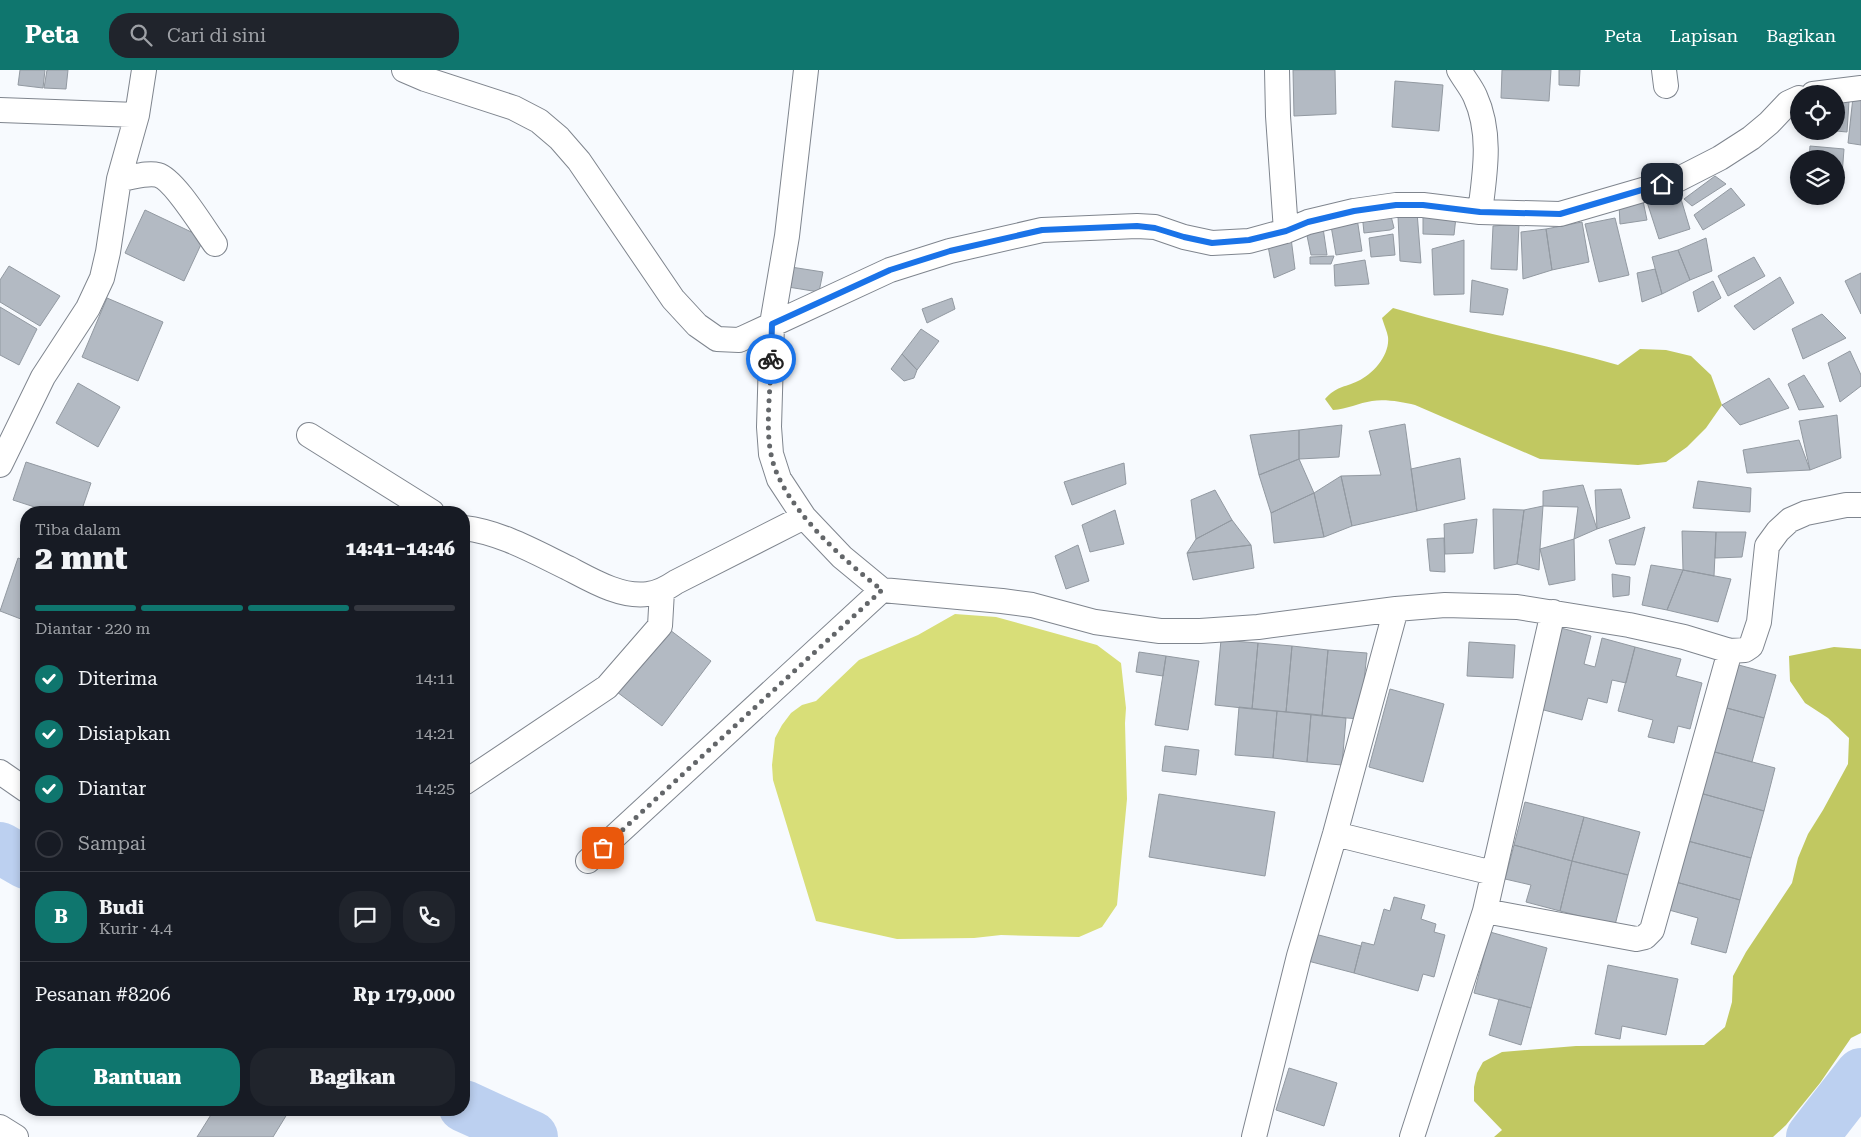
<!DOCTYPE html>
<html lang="id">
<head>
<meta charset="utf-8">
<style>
  body { margin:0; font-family:"Roboto Serif",serif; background:#20242c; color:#f1f3f6; height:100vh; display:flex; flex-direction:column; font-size:19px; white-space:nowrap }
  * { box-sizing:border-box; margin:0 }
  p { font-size:16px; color:#9ea1a6 }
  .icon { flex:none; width:28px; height:28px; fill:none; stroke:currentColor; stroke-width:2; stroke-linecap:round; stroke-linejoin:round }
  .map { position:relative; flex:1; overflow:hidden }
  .sheet { position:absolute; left:20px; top:436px; width:450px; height:610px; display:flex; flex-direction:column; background:#171b24; border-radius:20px; box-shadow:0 2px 8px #0003 }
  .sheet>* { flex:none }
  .tools { position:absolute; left:1790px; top:15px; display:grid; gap:10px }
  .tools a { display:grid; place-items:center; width:55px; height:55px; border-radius:50%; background:#171b24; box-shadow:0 2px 8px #0003; font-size:25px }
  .pin { position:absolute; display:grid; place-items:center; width:42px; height:42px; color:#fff; margin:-21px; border-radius:10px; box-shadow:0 2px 8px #0006 }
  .courier { position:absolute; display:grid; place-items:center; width:50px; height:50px; margin:-25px; border:4px solid #1a73e8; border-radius:50%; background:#fff; color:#222; box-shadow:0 1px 6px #0007 }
  .headline em { font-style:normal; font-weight:800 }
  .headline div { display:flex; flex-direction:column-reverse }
  .headline { display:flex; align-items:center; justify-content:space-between; height:85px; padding:0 15px }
  h1 { font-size:32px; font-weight:800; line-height:38px }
  .bar { display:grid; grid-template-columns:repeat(4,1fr); gap:8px 5px; align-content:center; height:60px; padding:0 15px }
  .bar i { height:6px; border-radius:4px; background:#363941 }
  .bar .active { background:#0f766e }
  .bar p { grid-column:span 4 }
  .line { display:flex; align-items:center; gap:12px; padding:0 15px; border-top:1px solid #363941 }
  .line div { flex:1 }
  .round { display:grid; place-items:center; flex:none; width:52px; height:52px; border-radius:20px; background:#20242c }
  ol { padding:0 15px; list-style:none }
  li { display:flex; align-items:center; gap:15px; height:55px }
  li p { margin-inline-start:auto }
  li .icon { padding:5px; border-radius:50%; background:#0f766e; color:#fff; stroke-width:4 }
  li:last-child { color:#9ea1a6 }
  li i { width:28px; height:28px; border:2px solid #363941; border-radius:50% }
  .button { display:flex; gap:10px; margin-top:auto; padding:10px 15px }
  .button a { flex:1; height:58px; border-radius:20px; background:#0f766e; color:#fff; font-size:20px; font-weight:800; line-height:58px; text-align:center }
  .button a+a { background:#20242c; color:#f1f3f6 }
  header { display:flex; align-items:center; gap:30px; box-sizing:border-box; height:70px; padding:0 25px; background:#0f766e; color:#fff }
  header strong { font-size:24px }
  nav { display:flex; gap:28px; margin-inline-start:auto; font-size:18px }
  .search { width:350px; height:45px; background:#20242c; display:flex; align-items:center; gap:12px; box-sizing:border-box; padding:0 18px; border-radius:20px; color:#9ea1a6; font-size:19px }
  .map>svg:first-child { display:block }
  .green { fill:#d8de78 }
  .forest { fill:#c1c861 }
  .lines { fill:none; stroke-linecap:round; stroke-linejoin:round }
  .river { stroke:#bcd0f0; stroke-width:52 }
  .building { fill:#b3bac3; stroke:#9299a1 }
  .minor-casing { stroke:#7f858e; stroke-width:26 }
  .minor { stroke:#fff; stroke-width:24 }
  .done { stroke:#636669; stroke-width:5; stroke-dasharray:0 9 }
  .route { stroke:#1a73e8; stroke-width:6 }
</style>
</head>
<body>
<header>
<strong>Peta</strong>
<div class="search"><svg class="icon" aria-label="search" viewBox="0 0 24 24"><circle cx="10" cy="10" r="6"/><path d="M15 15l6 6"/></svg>Cari di sini</div>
<nav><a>Peta</a><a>Lapisan</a><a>Bagikan</a></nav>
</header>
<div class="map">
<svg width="1861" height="1067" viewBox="0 0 1861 1067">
  <rect width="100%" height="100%" fill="#f7fafe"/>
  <path class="green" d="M955 544 996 547 1097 575 1121 593 1126 638 1125 653 1127 729 1117 835 1102 857 1079 867 1001 865 974 868 897 869 816 851 773 710 772 695 775 668 782 655 791 643 802 635 816 631 859 590 918 565Z"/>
  <path class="forest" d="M1393 238C1467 260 1543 274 1618 295L1640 279 1666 280 1691 286 1711 305 1722 335 1706 358 1687 377 1666 392 1638 395 1540 389 1415 335C1402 332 1386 329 1372 331 1359 333 1347 339 1333 340L1325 329C1337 316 1343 318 1358 311 1373 304 1390 285 1388 267 1387 261 1384 255 1382 248Z
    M1834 577 1861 579V963L1851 968 1820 1013 1786 1055 1773 1067H1494L1502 1060 1474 1031V1017L1477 1003 1483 992 1502 982 1576 976 1704 975 1725 957 1732 932 1733 906 1746 882 1792 813 1798 788 1808 764 1823 740 1848 694 1849 668 1828 648 1805 633 1790 611 1789 586Z"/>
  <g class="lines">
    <path class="river" d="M0 778 26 793
      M464 1036 532 1067
      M1812 1067 1861 1004"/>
  </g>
  <path class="building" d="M20 0H45L43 18 18 15Z
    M47 0H68L66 19 44 18Z
    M1293 0H1335L1336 44 1294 46Z
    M1502 0H1551L1549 31 1501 28Z
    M1559 0H1580L1579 16 1559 15Z
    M1395 11 1443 15 1439 61 1392 57Z
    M1853 27 1861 28V75L1848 73Z
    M1836 30 1849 31 1847 62 1836 61Z
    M1810 76 1844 79 1841 119H1836V89H1809Z
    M1715 106 1726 114 1692 136 1684 129Z
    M1731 118 1745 135 1703 160 1694 145Z
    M1678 119 1690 159 1659 169 1647 132Z
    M1642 126 1647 150 1620 154 1619 134Z
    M1389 138 1394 158 1390 160 1364 163 1362 143Z
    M145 140 204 168 184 211 125 183Z
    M1417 142 1421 193 1400 191 1398 146Z
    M1423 146 1456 147 1454 165 1423 164Z
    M1357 148 1362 181 1336 185 1330 150Z
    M1615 148 1629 205 1599 212 1585 154Z
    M1322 151 1327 185H1311L1305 156Z
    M1582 152 1589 192 1552 200 1546 159Z
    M1519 154 1517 200 1491 199 1493 156Z
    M1546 159 1552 200 1523 209 1521 162Z
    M1393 164 1395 185 1371 187 1369 168Z
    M1291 168 1295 199 1274 208 1268 176Z
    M1706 168 1712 201 1690 210 1678 180Z
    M1464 170V224L1434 225 1432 179Z
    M1678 180 1690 210 1662 224 1652 187Z
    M1334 186 1331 194H1310V187Z
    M1754 187 1765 206 1728 226 1718 206Z
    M1365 190 1369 214 1335 216 1334 195Z
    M9 196 60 226 40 256 0 232V210Z
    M791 197 823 202 819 222 788 217Z
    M1655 199 1662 224 1642 232 1637 203Z
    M1861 203V244L1845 211Z
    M1780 207 1794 233 1754 260 1734 236Z
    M1472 210 1508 219 1503 245 1470 242Z
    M1713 211 1721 228 1698 242 1693 222Z
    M107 228 163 252 138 311 82 287Z
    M952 228 955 239 927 253 922 239Z
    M0 237 37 259 19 295 0 285Z
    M1822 244 1846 268 1803 289 1792 259Z
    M921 259 939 271 917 300 902 284Z
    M1850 281 1861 305V316L1840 332 1828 293Z
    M902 284 917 300 914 308 904 311 891 299Z
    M1804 305 1824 337 1799 340 1788 314Z
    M1769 308 1789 338 1740 355 1722 335Z
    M78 313 120 337 98 377 56 353Z
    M1837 345 1841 388 1810 400 1799 351Z
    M1405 354 1417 441 1352 456 1341 406 1381 405 1369 361Z
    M1342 355 1339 387 1299 389V360Z
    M1299 360V389L1259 405 1250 365Z
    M1799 370 1810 400 1747 403 1743 380Z
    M1460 388 1465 429 1417 441 1411 399Z
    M1299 389 1314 423 1271 443 1259 405Z
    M26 392 91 413 81 442H50L13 430Z
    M1124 393 1126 414 1072 435 1064 412Z
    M1341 406 1352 456 1324 467 1314 423Z
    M1698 411 1751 418 1750 442 1693 438Z
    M1583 415 1597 459 1574 469 1578 437 1543 436V421Z
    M1621 419 1630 448 1597 459 1595 420Z
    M1215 420 1232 450 1196 469 1191 430Z
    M1314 423 1324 467 1274 473 1271 443Z
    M1543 436 1540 479 1539 500 1517 494 1524 440Z
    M1493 439 1524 440 1517 494 1494 499Z
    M1115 440 1124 474 1090 482 1082 455Z
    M1477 449 1473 483 1445 484 1444 454Z
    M1232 450 1251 475 1187 483 1196 469Z
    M1645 457 1635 495 1616 494 1609 470Z
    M1682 461 1716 462 1714 506 1683 500Z
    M1716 462H1746L1742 487 1715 488Z
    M1444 468 1445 502 1430 501 1427 469Z
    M1574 469 1575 510 1549 515 1540 479Z
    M1078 475 1089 511 1066 519 1055 486Z
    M1251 475 1254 498 1193 510 1187 483Z
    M18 488 26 491V551L0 541Z
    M1651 495 1683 500 1667 540 1642 535Z
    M1683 500 1731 509 1718 552 1667 540Z
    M1612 504 1630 507 1629 525 1613 527Z
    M666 557 711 591 662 656 617 622Z
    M1561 558 1591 566 1584 594 1595 597 1602 568 1635 577 1626 613 1612 610 1607 633 1588 628 1582 650 1540 639Z
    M1221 570 1258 573 1252 639 1215 635Z
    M1469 572 1515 575 1513 608 1467 606Z
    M1258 573 1292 576 1286 642 1252 639Z
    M1292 576 1328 580 1322 646 1286 642Z
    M1635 577 1681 589 1676 606 1702 613 1690 659 1678 656 1674 673 1648 667 1653 650 1618 641Z
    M1328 580 1367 583 1360 649 1322 646Z
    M1139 582 1166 586 1163 606 1136 602Z
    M1166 586 1199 591 1188 660 1155 655Z
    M1735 594 1776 605 1764 648 1723 637Z
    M1390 619 1444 634 1423 712 1369 697Z
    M1239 637 1277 641 1273 688 1235 685Z
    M1723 637 1764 648 1752 692 1711 681Z
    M1277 641 1311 644 1307 692 1273 688Z
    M1311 644 1346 648 1342 695 1307 692Z
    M1165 676 1199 680 1196 705 1162 701Z
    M1711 681 1775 698 1764 741 1700 723Z
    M1700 723 1764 741 1751 788 1688 771Z
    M1159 724 1275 742 1265 806 1149 787Z
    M1525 732 1584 747 1572 791 1514 775Z
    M1584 747 1640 762 1628 805 1572 791Z
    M1688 771 1751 788 1740 830 1676 812Z
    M1514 775 1572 791 1560 841 1526 832 1531 815 1505 809Z
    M1572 791 1628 805 1615 855 1560 841Z
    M1676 812 1740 830 1726 883 1691 874 1698 848 1669 840Z
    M1394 827 1425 835 1421 849 1436 854 1434 862 1445 865 1434 907 1423 904 1418 921 1354 903 1362 872 1374 875 1384 839 1390 841Z
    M1490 862 1547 878 1531 938 1474 923Z
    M1315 864 1361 876 1354 903 1308 891Z
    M1608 895 1678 909 1666 965 1622 956 1620 969 1595 964Z
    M1499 929 1531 938 1521 975 1489 965Z
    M1289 998 1337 1013 1324 1056 1276 1040Z
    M214 1040H288L289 1041 273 1067H197Z"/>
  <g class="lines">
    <g class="minor-casing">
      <path id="minor" d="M404 0 425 9 514 38 539 51 559 68 579 91 673 229 697 255 717 269 739 270 890 200 950 181 1042 160 1137 156 1155 157 1184 167 1212 173 1249 171 1286 161 1308 152 1354 141 1396 135H1423L1480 142 1560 144 1677 110 1720 88 1751 68 1769 53 1788 33 1799 28
        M806 0 787 166 772 254 769 357 771 384 779 409 804 447 842 487 882 520 1002 531 1032 535 1095 552 1160 561H1200L1258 557 1396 539 1445 535 1517 537 1629 555 1684 567 1730 581 1745 580 1751 576 1759 552 1767 476 1778 461 1790 450 1806 443 1846 435H1861
        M1277 0 1278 46 1286 161
        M1459 0C1464 9 1471 17 1475 26 1492 63 1485 103 1480 142
        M1664 0 1666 16
        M1813 24 1861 18
        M0 40 137 45
        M119 109C131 108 147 102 158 105 174 109 204 159 215 174
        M309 365 432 442
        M0 395 43 307 88 238 102 208 108 182 119 109 137 45 144 0
        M464 458C500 462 535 482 568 498 591 510 621 528 648 524 659 523 667 518 676 512L804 447
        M0 702 26 720
        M464 713 607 617 660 556 662 521
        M1335 764 1493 803
        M588 791 882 520
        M1485 841 1636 869 1645 867 1652 860 1730 581
        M0 1057 16 1067
        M1254 1067 1299 886 1335 764 1396 539
        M1412 1067 1485 841 1553 542"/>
    </g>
    <use href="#minor" class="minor"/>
  </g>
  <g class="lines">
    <path class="done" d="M603 778 882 520C843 490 780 434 771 384 765 355 771 318 771 289"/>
    <path class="route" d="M771 289 772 254 890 200 950 181 1042 160 1137 156 1155 158 1184 167 1212 173 1249 170 1286 161 1308 152 1354 141 1396 135H1423L1480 142 1560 144 1662 114"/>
  </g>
</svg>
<div class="tools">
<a><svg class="icon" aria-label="locate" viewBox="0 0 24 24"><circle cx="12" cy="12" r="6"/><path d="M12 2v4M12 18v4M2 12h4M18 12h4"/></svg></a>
<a><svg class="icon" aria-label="layers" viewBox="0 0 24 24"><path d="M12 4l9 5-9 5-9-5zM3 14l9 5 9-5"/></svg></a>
</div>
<div class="pin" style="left:603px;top:778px;background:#ea580c"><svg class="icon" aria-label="bag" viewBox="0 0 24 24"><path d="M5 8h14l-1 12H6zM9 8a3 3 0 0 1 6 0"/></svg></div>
<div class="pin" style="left:1662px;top:114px;background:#1f2937"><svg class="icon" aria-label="home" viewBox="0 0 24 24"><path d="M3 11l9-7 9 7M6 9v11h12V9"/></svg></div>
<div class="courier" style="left:771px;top:289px"><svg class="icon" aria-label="bike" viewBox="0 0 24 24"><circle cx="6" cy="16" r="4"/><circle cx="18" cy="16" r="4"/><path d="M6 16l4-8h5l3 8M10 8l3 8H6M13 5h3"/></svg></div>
<section class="sheet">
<div class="headline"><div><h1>2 mnt</h1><p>Tiba dalam</p></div><em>14:41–14:46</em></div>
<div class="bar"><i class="active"></i><i class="active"></i><i class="active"></i><i></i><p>Diantar · 220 m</p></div>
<ol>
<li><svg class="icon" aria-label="check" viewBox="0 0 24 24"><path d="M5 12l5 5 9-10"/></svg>Diterima<p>14:11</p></li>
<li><svg class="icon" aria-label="check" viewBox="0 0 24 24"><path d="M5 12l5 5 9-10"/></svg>Disiapkan<p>14:21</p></li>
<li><svg class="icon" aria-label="check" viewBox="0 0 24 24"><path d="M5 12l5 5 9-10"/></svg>Diantar<p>14:25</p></li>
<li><i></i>Sampai</li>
</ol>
<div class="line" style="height:90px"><b class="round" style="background:#0f766e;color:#fff">B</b><div><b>Budi</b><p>Kurir · 4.4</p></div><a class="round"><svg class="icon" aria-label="chat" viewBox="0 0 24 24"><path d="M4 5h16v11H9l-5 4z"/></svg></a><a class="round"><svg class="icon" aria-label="phone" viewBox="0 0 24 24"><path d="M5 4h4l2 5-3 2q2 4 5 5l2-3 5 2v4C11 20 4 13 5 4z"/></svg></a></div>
<div class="line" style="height:65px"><div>Pesanan #8206</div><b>Rp 179,000</b></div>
<div class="button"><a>Bantuan</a><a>Bagikan</a></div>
</section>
</div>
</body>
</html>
